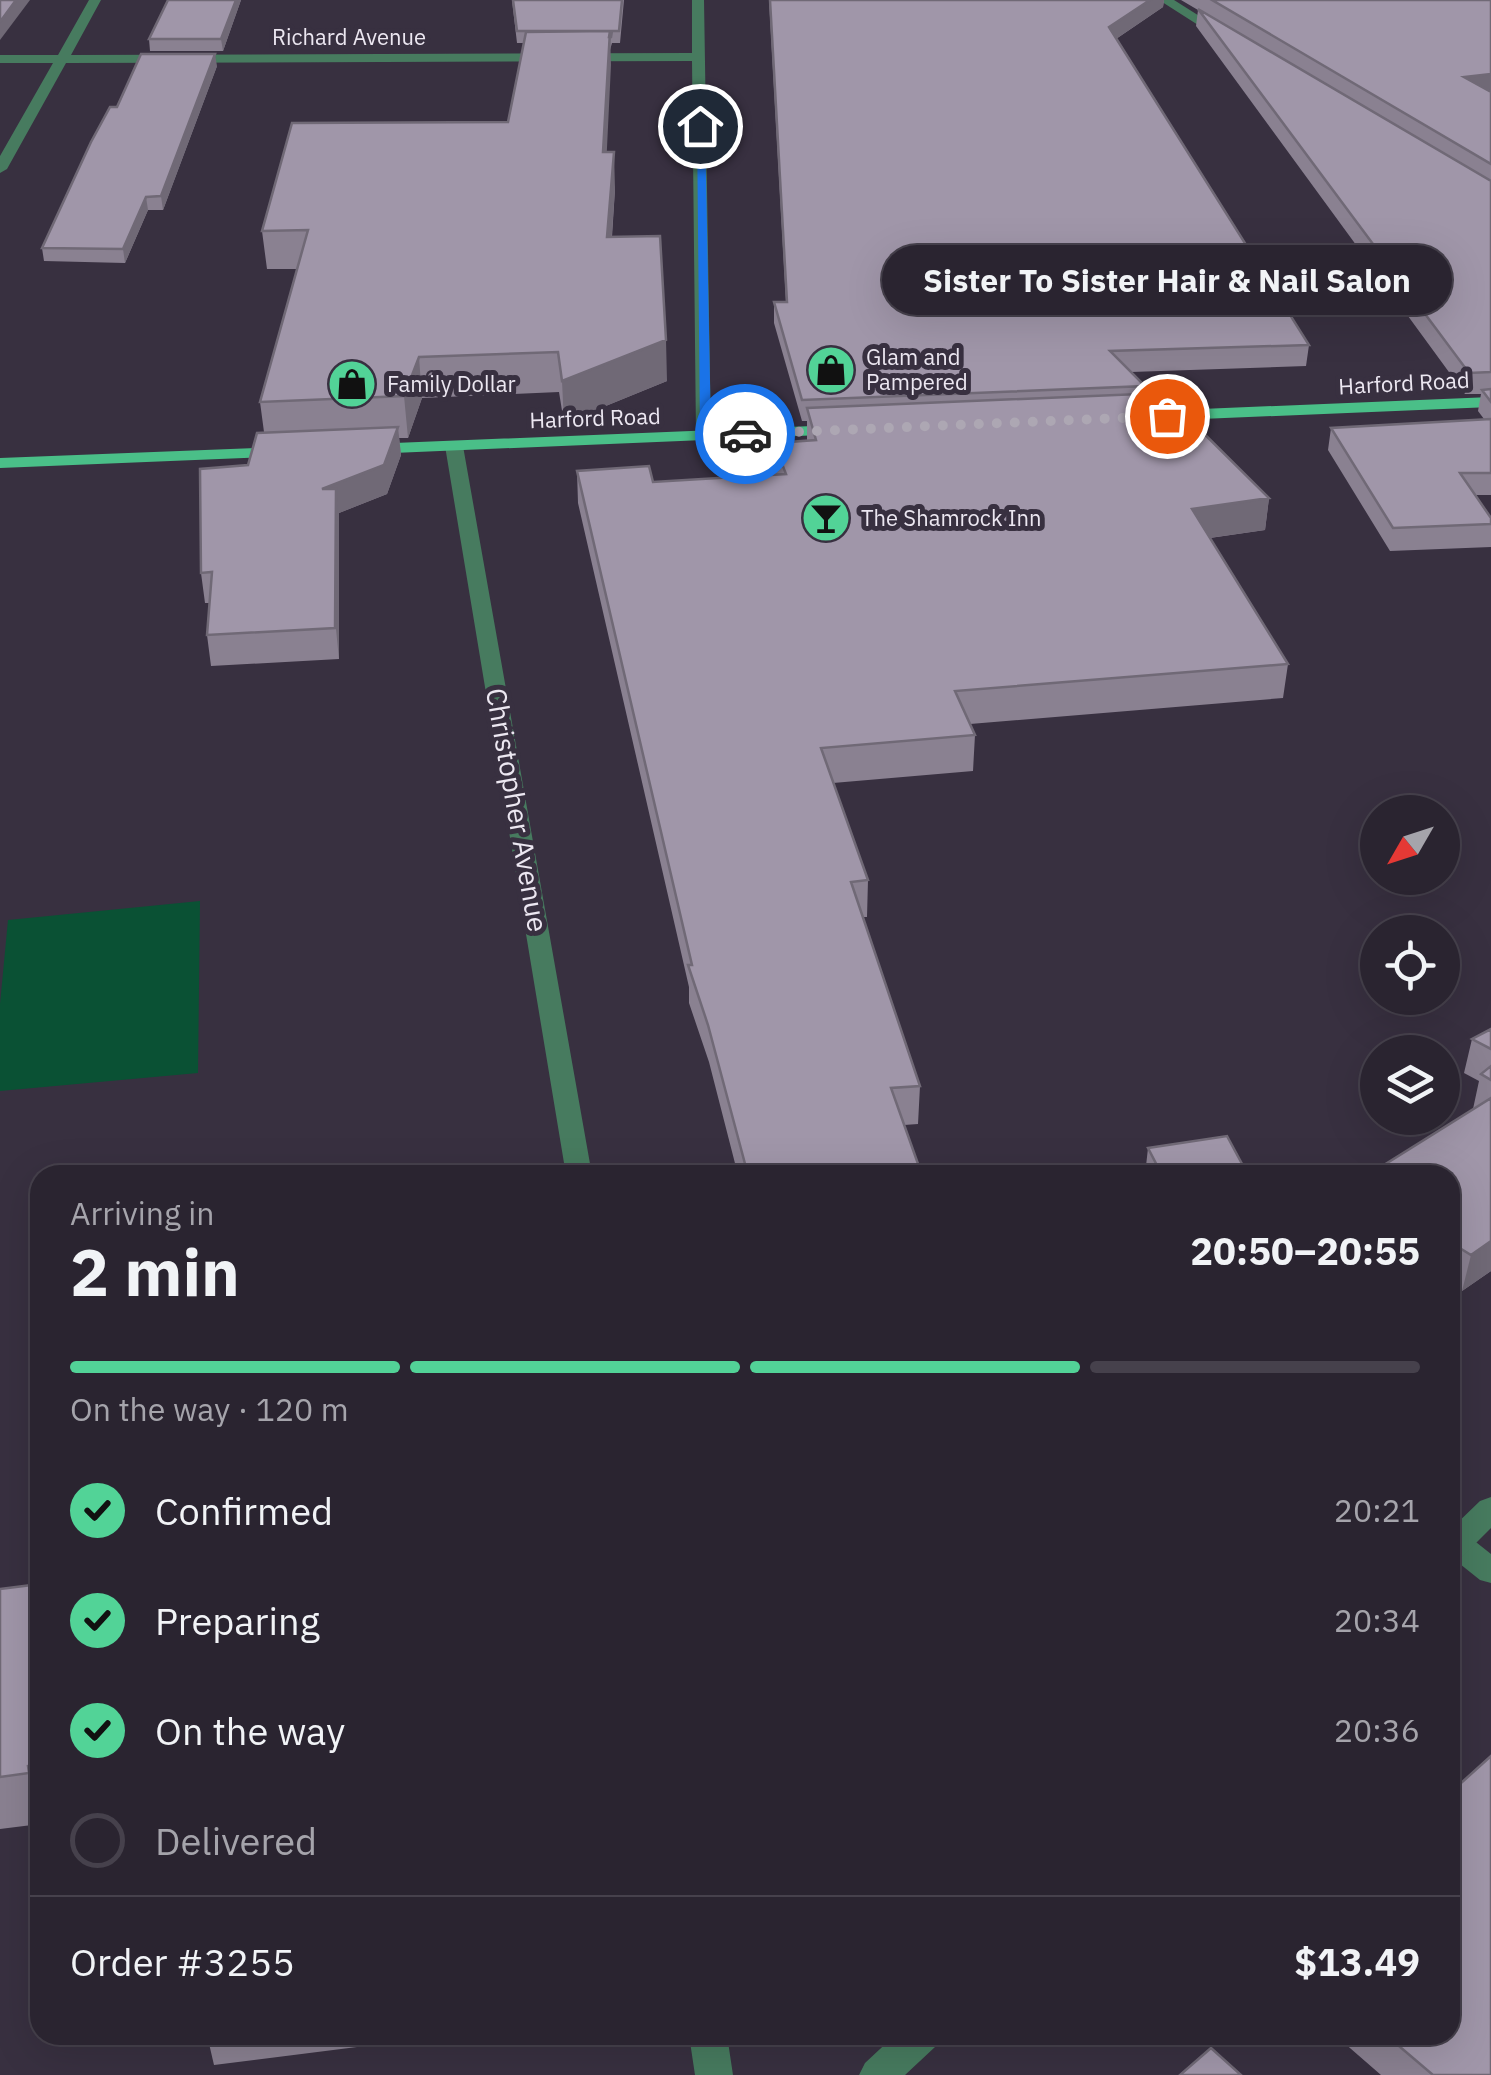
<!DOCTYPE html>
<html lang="en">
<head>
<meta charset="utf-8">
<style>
  body { margin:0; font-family:"IBM Plex Sans",sans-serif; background:#322c38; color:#f1f3f6; height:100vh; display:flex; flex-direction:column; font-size:38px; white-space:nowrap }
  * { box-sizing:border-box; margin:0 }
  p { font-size:32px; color:#a5a4ab }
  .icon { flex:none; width:55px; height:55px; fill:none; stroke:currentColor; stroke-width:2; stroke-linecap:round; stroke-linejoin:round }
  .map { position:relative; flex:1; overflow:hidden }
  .panel { position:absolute; left:30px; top:1165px; width:1430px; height:880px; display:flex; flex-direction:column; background:#2a2430; border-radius:30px; box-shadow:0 10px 40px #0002,0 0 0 2px #46414c }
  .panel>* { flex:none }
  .needle { width:65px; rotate:231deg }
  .tools { position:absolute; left:1360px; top:795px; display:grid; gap:20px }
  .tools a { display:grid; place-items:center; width:100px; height:100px; border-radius:50%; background:#2a2430; box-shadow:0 10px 40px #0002,0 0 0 2px #46414c; font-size:50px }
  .pin { position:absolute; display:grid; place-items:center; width:85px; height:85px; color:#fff; margin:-42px; border:5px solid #fff; border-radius:50%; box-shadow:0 2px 10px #0007 }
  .courier { position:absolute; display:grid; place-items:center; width:100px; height:100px; margin:-50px; border:8px solid #1a73e8; border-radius:50%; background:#fff; color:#222; box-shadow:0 2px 12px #0007 }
  .bubble { position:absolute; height:70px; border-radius:35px; background:#2a2430; box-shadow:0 10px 40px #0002,0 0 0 2px #46414c; font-size:32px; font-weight:800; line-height:70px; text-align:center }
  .headline em { font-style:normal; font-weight:800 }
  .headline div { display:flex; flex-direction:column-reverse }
  .headline { display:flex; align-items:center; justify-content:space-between; height:170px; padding:0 40px }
  h1 { font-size:65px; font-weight:800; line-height:75px }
  .bar { display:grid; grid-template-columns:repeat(4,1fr); gap:15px 10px; align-content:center; height:120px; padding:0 40px }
  .bar i { height:12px; border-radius:8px; background:#46414c }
  .bar .on { background:#52d397 }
  .bar p { grid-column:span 4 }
  .line { display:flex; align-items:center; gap:25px; padding:0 40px; border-top:2px solid #46414c }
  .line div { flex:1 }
  ol { padding:0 40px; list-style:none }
  li { display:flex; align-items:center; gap:30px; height:110px }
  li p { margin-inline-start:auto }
  li .icon { padding:10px; border-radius:50%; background:#52d397; color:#111; stroke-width:4 }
  li:last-child { color:#a5a4ab }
  li i { width:55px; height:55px; border:5px solid #46414c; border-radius:50% }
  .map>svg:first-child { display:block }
  .green { fill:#0a5134 }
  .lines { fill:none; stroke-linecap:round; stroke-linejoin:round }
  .minor { fill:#477b5f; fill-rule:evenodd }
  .tertiary { fill:#477b5f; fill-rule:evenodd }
  .primary { fill:#4abf88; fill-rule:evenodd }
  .wall { fill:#8a8191 }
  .shaded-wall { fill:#706976 }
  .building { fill:#a096a9; stroke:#706976; stroke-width:2.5 }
  .route { fill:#1a73e8 }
  .done { stroke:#ada7b3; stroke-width:10; stroke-dasharray:0 18 }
  .labels { text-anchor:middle; stroke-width:10; stroke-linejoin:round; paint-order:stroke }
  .far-street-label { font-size:22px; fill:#ece7f1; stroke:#383040 }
  .far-poi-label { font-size:22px; fill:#ece7f1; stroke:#383040; text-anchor:start }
  .street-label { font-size:28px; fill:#ece7f1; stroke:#383040 }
</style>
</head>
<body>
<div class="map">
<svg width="1491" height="2075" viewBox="0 0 1491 2075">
  <rect width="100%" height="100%" fill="#383040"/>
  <path class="green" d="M200 901 198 1073 0 1091V1004L8 920Z"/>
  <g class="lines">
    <path class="minor" d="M89 0H101L71 55 692 53V0H704L711 440 705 441 696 436 692 61 66 63 7 169 0 173V156L53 63H0V55H58Z
      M1159 0H1174L1231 36 1220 39Z
      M454 441 463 446 592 1175H566L445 446Z
      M1456 1531 1467 1535 1491 1554V1583L1480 1580 1450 1556V1533Z
      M689 2035H727L733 2075H695Z"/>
    <path class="tertiary" d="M1491 1497V1528L1461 1558 1450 1561V1530L1480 1501Z
      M895 2035H941L935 2047 905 2075H859L865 2063Z"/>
    <path class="primary" d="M1491 397V407L1154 421 1145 416 1154 411Z
      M839 425 845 426V434L370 454 361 449 370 444Z
      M285 447 294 452 291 456 0 468V458Z"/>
  </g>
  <path class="wall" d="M168 0H241L223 51H150L149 39Z
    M512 0H624L620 43H612L610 50 606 152 615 189 612 237 667 381 564 423 559 392 422 398 408 438H399L401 455 387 494 339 513V659L211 666 207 635 209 603H205L201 573 264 432 260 402 297 269H267L262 231 508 122 524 43H517Z
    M769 0H1164L1163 7 1116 39 1309 345 1306 366 1131 372 1145 386 1144 394 1269 498 1265 530 1210 538 1288 664 1283 698 970 724 975 735 973 771 833 783 868 880 867 917H863L920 1086 918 1124 904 1125 922 1175H738L709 1062 689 1003V987L578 503 577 471 653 482 774 474V443L807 441V421H802L774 323V302H786Z
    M1181 0H1491V495H1476L1491 518V547L1390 551 1328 450 1331 428 1484 419 1478 411 1481 394H1465L1196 26 1198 10Z
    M217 66 163 210H148L125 263 44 261 42 248 117 107Z
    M1491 1029V1271L1462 1291 1450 1283V1175L1473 1109 1479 1081 1464 1073 1472 1039Z
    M1148 1148 1248 1175H1145Z
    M40 1584V1824L0 1829V1589Z
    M207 2035H452L214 2065Z
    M1335 2035H1450L1491 2075H1381Z"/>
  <path class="shaded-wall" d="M16 0H30L0 40V22Z
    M236 0H241L223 51 221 39Z
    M1150 0H1164L1163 7 1107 45 1109 27Z
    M610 31 611 65 605 189 603 152Z
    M215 54 217 66 163 210 161 196Z
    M1491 74V91L1464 77Z
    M614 152 615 189 609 275 607 237Z
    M146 197 148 210 125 263 123 249Z
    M666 340 667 381 564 423 562 381Z
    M419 357 422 398 408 438 404 396Z
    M398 427 401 455 387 494 339 513V659L322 489Z
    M1269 498 1265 530 1188 541 1192 509Z
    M1491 1241V1271L1462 1291 1471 1255Z
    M28 1766 40 1810V1815L29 1773Z"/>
  <path class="building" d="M0 0H16L0 22Z
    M168 0H236L221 39H149Z
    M513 0H622L619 31H612L611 37H609L610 31H517Z
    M770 0H1150L1109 27 1309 345 1110 351 1145 386 802 400 774 302H787Z
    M1212 0H1491V74L1464 77 1491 92V164Z
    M1198 9 1491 181V372L1469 373Z
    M610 31 603 152H614L607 237 660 236 666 340 562 381 558 352 419 357 404 396 260 402 308 230 262 231 292 123 508 122 526 32Z
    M141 54H215L161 196 146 197 123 249 42 248 91 142 110 107H117Z
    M1491 389V402L1482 390Z
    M1163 393 1269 498 1192 509 1288 664 955 691 975 735 821 748 868 880 851 882 920 1086 891 1088 922 1175H748L708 1025 688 965H692L577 471 649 466 653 482 786 474 774 443 816 440 807 408Z
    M1491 419V473H1460L1491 518V524L1393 528 1331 428Z
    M398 427 384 465 322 489H336L335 628 207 635 212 572 201 573 200 469 248 465 257 433Z
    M1491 1029V1049L1472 1039Z
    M1491 1066V1080L1481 1074Z
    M1491 1098V1241L1471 1255 1450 1242V1175H1368Z
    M1227 1136 1248 1175H1162L1148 1148Z
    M40 1584V1764L28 1766 29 1773 0 1777V1589Z
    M1491 1756V2075H1433L1386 2035H1450V1793Z
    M1211 2048 1241 2075H1180Z"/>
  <path class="route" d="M697 124 705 126 711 432H749L745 438 705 439 700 436Z"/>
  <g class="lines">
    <path class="done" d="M745 434 1167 416"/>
  </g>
  <defs>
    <g id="shop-disc" transform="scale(2.5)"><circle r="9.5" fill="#52d397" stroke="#383040"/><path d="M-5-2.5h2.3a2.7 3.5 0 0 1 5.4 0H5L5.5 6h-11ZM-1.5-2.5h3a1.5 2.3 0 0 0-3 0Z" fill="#111"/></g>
    <g id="bar-disc" transform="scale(2.5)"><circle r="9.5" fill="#52d397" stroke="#383040"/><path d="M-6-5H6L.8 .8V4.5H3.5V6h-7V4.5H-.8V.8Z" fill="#111"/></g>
  </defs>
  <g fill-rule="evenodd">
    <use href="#shop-disc" x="831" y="370"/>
    <use href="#shop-disc" x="352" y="384"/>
    <use href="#bar-disc" x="826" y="518"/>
  </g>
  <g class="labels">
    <g class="far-street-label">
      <text x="349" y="45">Richard Avenue</text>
      <text transform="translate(1404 383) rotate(-3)" y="8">Harford Road</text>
      <text transform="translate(595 418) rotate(-2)" y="8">Harford Road</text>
    </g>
    <g class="far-poi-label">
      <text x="866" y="365">Glam and<tspan x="866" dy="25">Pampered</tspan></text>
      <text x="387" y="392">Family Dollar</text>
      <text x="861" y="526">The Shamrock Inn</text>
    </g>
    <g class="street-label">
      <text transform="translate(517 810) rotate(80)" y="10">Christopher Avenue</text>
    </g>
  </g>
</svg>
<div class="tools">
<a><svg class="needle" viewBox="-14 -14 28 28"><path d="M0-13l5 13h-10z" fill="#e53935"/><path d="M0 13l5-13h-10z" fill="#a5a4ab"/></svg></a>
<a><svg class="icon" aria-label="locate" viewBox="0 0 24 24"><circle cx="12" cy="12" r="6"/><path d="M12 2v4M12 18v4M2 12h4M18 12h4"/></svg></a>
<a><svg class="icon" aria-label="layers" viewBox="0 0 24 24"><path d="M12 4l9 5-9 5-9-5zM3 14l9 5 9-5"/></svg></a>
</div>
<div class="pin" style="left:1167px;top:416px;background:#ea580c"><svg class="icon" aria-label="bag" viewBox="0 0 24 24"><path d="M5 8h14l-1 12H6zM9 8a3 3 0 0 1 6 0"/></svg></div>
<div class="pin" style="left:700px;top:126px;background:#1f2937"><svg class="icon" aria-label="home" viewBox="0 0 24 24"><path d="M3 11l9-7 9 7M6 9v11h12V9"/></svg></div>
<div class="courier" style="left:745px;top:434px"><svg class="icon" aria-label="car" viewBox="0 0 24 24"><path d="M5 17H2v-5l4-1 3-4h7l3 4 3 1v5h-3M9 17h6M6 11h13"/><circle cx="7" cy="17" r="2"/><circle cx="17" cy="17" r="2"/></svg></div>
<div class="bubble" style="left:882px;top:245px;width:570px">Sister To Sister Hair &amp; Nail Salon</div>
<section class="panel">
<div class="headline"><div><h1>2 min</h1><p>Arriving in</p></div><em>20:50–20:55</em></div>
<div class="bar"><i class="on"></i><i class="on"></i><i class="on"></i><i></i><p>On the way · 120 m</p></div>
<ol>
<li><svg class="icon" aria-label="check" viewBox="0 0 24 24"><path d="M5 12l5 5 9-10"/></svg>Confirmed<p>20:21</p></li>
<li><svg class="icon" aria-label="check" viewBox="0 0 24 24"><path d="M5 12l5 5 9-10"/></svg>Preparing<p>20:34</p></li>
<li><svg class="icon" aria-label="check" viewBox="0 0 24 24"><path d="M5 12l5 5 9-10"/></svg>On the way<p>20:36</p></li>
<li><i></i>Delivered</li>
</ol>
<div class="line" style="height:130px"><div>Order #3255</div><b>$13.49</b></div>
</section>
</div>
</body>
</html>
